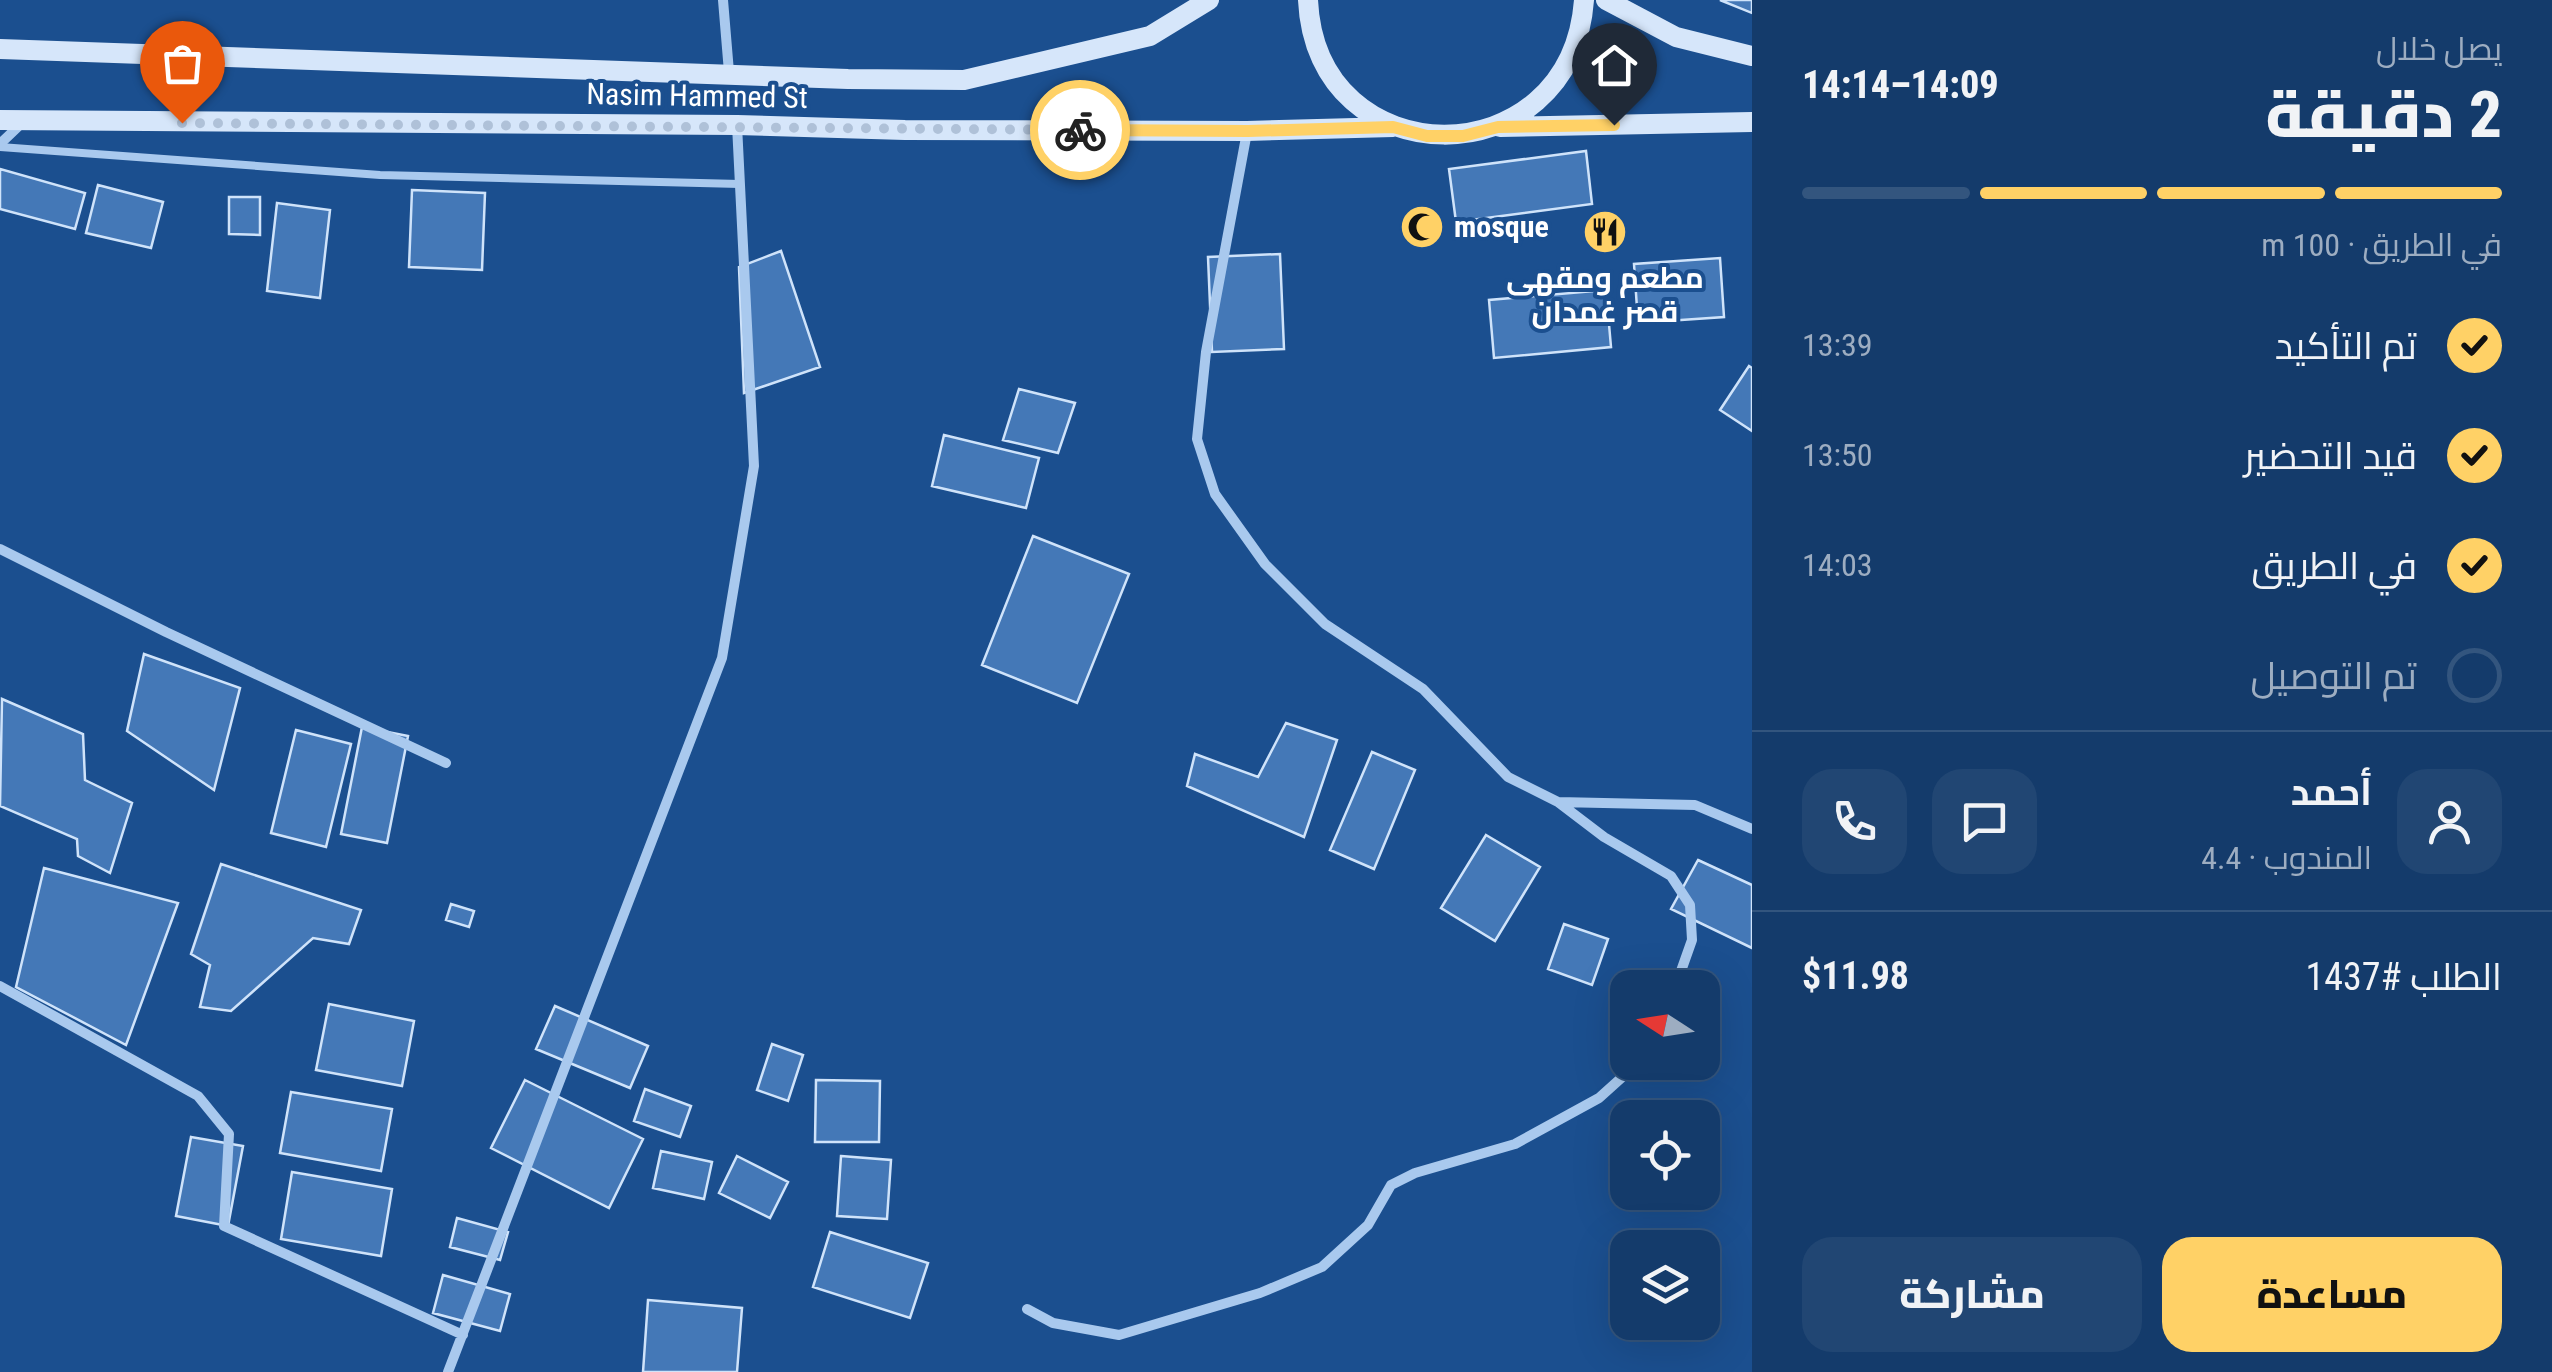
<!DOCTYPE html>
<html lang="ar">
<head>
<meta charset="utf-8">
<style>
  body { margin:0; font-family:"Roboto Condensed",Cairo,sans-serif; background:#214673; color:#f1f3f6; direction:rtl; height:100vh; display:flex; flex-direction:column; font-size:38px; white-space:nowrap }
  * { box-sizing:border-box; margin:0 }
  p { font-size:32px; color:#9dadc1 }
  .icon { flex:none; width:55px; height:55px; fill:none; stroke:currentColor; stroke-width:2; stroke-linecap:round; stroke-linejoin:round }
  .map { position:relative; flex:1; overflow:hidden; direction:ltr }
  .drawer { display:flex; flex-direction:column; background:#143b6b; width:800px }
  .drawer>* { flex:none }
  .needle { width:65px; rotate:282deg }
  .fabs { position:absolute; left:1610px; top:970px; display:grid; gap:20px }
  .fabs a { display:grid; place-items:center; width:110px; height:110px; border-radius:20px; background:#143b6b; box-shadow:0 10px 40px #0002,0 0 0 2px #33557e; font-size:50px }
  .pin { position:absolute; display:grid; place-items:center; width:85px; height:85px; color:#fff; margin:-102px -42px; border-radius:50% 50% 50% 0; rotate:-45deg; box-shadow:0 0 10px #0007 }
  .pin .icon { rotate:45deg }
  .courier { position:absolute; display:grid; place-items:center; width:100px; height:100px; margin:-50px; border:8px solid #ffd166; border-radius:50%; background:#fff; color:#222; box-shadow:0 2px 12px #0007 }
  .summary em { font-style:normal; font-weight:800 }
  .summary div { display:flex; flex-direction:column-reverse }
  .summary { display:flex; align-items:center; justify-content:space-between; height:170px; padding:0 50px }
  h1 { font-size:65px; font-weight:800; line-height:75px }
  .bar { display:grid; grid-template-columns:repeat(4,1fr); gap:15px 10px; align-content:center; height:120px; padding:0 50px }
  .bar i { height:12px; border-radius:8px; background:#33557e }
  .bar .active { background:#ffd166 }
  .bar p { grid-column:span 4 }
  .line { display:flex; align-items:center; gap:25px; padding:0 50px; border-top:2px solid #33557e }
  .line div { flex:1 }
  .round { display:grid; place-items:center; flex:none; width:105px; height:105px; border-radius:30px; background:#214673 }
  ol { padding:0 50px; list-style:none }
  li { display:flex; align-items:center; gap:30px; height:110px }
  li p { margin-inline-start:auto }
  li .icon { padding:10px; border-radius:50%; background:#ffd166; color:#111; stroke-width:4 }
  li:last-child { color:#9dadc1 }
  li i { width:55px; height:55px; border:5px solid #33557e; border-radius:50% }
  .action { display:flex; gap:20px; margin-top:auto; padding:20px 50px }
  .action a { flex:1; height:115px; border-radius:30px; background:#ffd166; color:#111; font-size:40px; font-weight:800; line-height:115px; text-align:center }
  .action a+a { background:#214673; color:#f1f3f6 }
  main { display:flex; flex:1; min-height:0 }
  .map>svg:first-child { display:block }
  .building { fill:#4478b7; stroke:#cfe3fa; stroke-width:2.5 }
  .lines { fill:none; stroke-linecap:round; stroke-linejoin:round }
  .service { stroke:#a9c9ee; stroke-width:8 }
  .minor { stroke:#a9c9ee; stroke-width:10 }
  .secondary { stroke:#d6e6fa; stroke-width:20 }
  .done { stroke:#afc1d8; stroke-width:10; stroke-dasharray:0 18 }
  .route { stroke:#ffd166; stroke-width:12 }
  .labels { text-anchor:middle; stroke-width:8; stroke-linejoin:round; paint-order:stroke }
  .street-label { font-size:30px; fill:#fff; stroke:#1b4f8f }
  .poi-label { font-size:30px; font-weight:bold; fill:#fff; stroke:#1b4f8f; text-anchor:start }
</style>
</head>
<body>
<main>
<section class="drawer">
<div class="summary"><div><h1>2 دقيقة</h1><p>يصل خلال</p></div><em>14:09–14:14</em></div>
<div class="bar"><i class="active"></i><i class="active"></i><i class="active"></i><i></i><p>في الطريق · 100 m</p></div>
<ol>
<li><svg class="icon" aria-label="check" viewBox="0 0 24 24"><path d="M5 12l5 5 9-10"/></svg>تم التأكيد<p>13:39</p></li>
<li><svg class="icon" aria-label="check" viewBox="0 0 24 24"><path d="M5 12l5 5 9-10"/></svg>قيد التحضير<p>13:50</p></li>
<li><svg class="icon" aria-label="check" viewBox="0 0 24 24"><path d="M5 12l5 5 9-10"/></svg>في الطريق<p>14:03</p></li>
<li><i></i>تم التوصيل</li>
</ol>
<div class="line" style="height:180px"><a class="round"><svg class="icon" aria-label="person" viewBox="0 0 24 24"><circle cx="12" cy="8" r="4"/><path d="M4 21q1-7 8-7t8 7"/></svg></a><div><b>أحمد</b><p>المندوب · 4.4</p></div><a class="round"><svg class="icon" aria-label="chat" viewBox="0 0 24 24"><path d="M4 5h16v11H9l-5 4z"/></svg></a><a class="round"><svg class="icon" aria-label="phone" viewBox="0 0 24 24"><path d="M5 4h4l2 5-3 2q2 4 5 5l2-3 5 2v4C11 20 4 13 5 4z"/></svg></a></div>
<div class="line" style="height:130px"><div>الطلب #1437</div><b>$11.98</b></div>
<div class="action"><a>مساعدة</a><a>مشاركة</a></div>
</section>
<div class="map">
<svg width="1752" height="1372" viewBox="0 0 1752 1372">
  <rect width="100%" height="100%" fill="#1b4f8f"/>
  <path class="building" d="M1720 0H1752V13Z
    M1586 151 1592 204 1456 222 1449 169Z
    M0 169 85 193 75 229 0 209Z
    M98 185 163 202 151 248 86 233Z
    M412 190 485 193 482 270 409 267Z
    M229 197H260V235L229 234Z
    M277 203 330 210 320 298 267 291Z
    M781 251 820 367 744 393 739 267Z
    M1280 254 1284 349 1212 352 1208 257Z
    M1720 258 1724 317 1638 323 1634 264Z
    M1606 290 1611 347 1494 358 1489 300Z
    M1749 366 1752 368V431L1720 410Z
    M1019 389 1075 403 1058 453 1003 440Z
    M944 435 1039 458 1026 508 932 486Z
    M1033 536 1129 574 1077 703 982 665Z
    M144 654 240 688 214 790 127 731Z
    M2 699 83 734 85 780 132 803 110 873 78 856 77 839 0 806Z
    M1286 723 1337 740 1304 837 1187 786 1195 754 1258 777Z
    M362 727 408 736 387 843 341 834Z
    M296 730 351 744 326 847 271 833Z
    M1372 752 1415 770 1374 869 1330 850Z
    M1486 835 1540 867 1495 941 1441 908Z
    M1698 860 1752 885V948L1671 909Z
    M221 864 361 910 349 944 313 938 231 1011 200 1007 210 965 191 954Z
    M44 868 178 903 126 1045 16 987Z
    M451 904 474 911 469 927 446 920Z
    M1564 924 1608 939 1592 985 1548 969Z
    M329 1004 414 1021 402 1086 316 1070Z
    M555 1006 648 1046 630 1088 536 1049Z
    M772 1044 803 1055 788 1101 757 1090Z
    M525 1080 643 1139 609 1208 491 1148Z
    M816 1080 880 1081 879 1142H815Z
    M645 1089 691 1106 680 1137 634 1121Z
    M291 1092 392 1109 381 1171 280 1153Z
    M191 1137 243 1146 228 1226 176 1216Z
    M661 1151 712 1162 704 1199 653 1188Z
    M737 1156 788 1182 770 1218 719 1193Z
    M841 1156 891 1160 887 1219 837 1216Z
    M292 1172 392 1189 381 1256 281 1239Z
    M457 1218 508 1232 500 1260 450 1247Z
    M830 1232 928 1263 910 1318 813 1287Z
    M443 1275 510 1294 500 1331 433 1313Z
    M648 1300 742 1308 737 1372H643Z"/>
  <g class="lines">
    <path class="service" d="M0 147 380 175 740 184"/>
    <path class="minor" d="M723 0 729 72
      M1247 132 1206 352 1197 439 1215 494 1265 564 1325 624 1423 689 1508 777 1558 802 1695 805 1752 829
      M0 144 23 122
      M0 549 166 632 446 763
      M1558 802 1604 837 1671 876 1690 905 1692 940 1675 988
      M0 986 198 1096 229 1134 224 1226 463 1335
      M1027 1309 1053 1323 1119 1335 1260 1293 1322 1267 1368 1225 1391 1185 1415 1173 1515 1144 1599 1098 1639 1062
      M448 1372 722 658 754 466 737 125"/>
    <path class="secondary" d="M1308 0C1316 179 1571 180 1584 0
      M1606 0 1676 37 1752 56
      M0 49 848 79 964 80 1150 36 1209 0
      M0 120 737 125 905 130 1247 131 1393 127
      M1500 127 1752 122"/>
  </g>
  <g class="lines">
    <path class="done" d="M182 123 1080 130"/>
    <path class="route" d="M1080 130 1248 131 1393 127 1427 136H1463L1498 127 1614 125"/>
  </g>
  <defs>
    <g id="mosque-disc" transform="scale(2.25)"><circle r="9.5" fill="#ffd166" stroke="#1b4f8f"/><path d="M3.5-4.9A6 6 0 1 0 3.5 4.9A5 5 0 1 1 3.5-4.9Z" fill="#111"/></g>
    <g id="restaurant-disc" transform="scale(2.25)"><circle r="9.5" fill="#ffd166" stroke="#1b4f8f"/><path d="M-5-6h1v4h1v-4h1v4h1v-4h1v5L-1.5 .5V6h-2V.5L-5-1ZM5-6V6H3V1.5H1.5Q1.5-4 5-6Z" fill="#111"/></g>
  </defs>
  <g fill-rule="evenodd">
    <use href="#mosque-disc" x="1422" y="227"/>
    <use href="#restaurant-disc" x="1605" y="232"/>
  </g>
  <g class="labels">
    <g class="street-label">
      <text transform="translate(697 96) rotate(1)" y="10">Nasim Hammed St</text>
    </g>
    <g class="poi-label">
      <text x="1454" y="237">mosque</text>
      <text x="1605" y="288" text-anchor="middle">مطعم ومقهى<tspan x="1605" dy="34">قصر غمدان</tspan></text>
    </g>
  </g>
</svg>
<div class="fabs">
<a><svg class="needle" viewBox="-14 -14 28 28"><path d="M0-13l5 13h-10z" fill="#e53935"/><path d="M0 13l5-13h-10z" fill="#9dadc1"/></svg></a>
<a><svg class="icon" aria-label="locate" viewBox="0 0 24 24"><circle cx="12" cy="12" r="6"/><path d="M12 2v4M12 18v4M2 12h4M18 12h4"/></svg></a>
<a><svg class="icon" aria-label="layers" viewBox="0 0 24 24"><path d="M12 4l9 5-9 5-9-5zM3 14l9 5 9-5"/></svg></a>
</div>
<div class="pin" style="left:182px;top:123px;background:#ea580c"><svg class="icon" aria-label="bag" viewBox="0 0 24 24"><path d="M5 8h14l-1 12H6zM9 8a3 3 0 0 1 6 0"/></svg></div>
<div class="pin" style="left:1614px;top:125px;background:#1f2937"><svg class="icon" aria-label="home" viewBox="0 0 24 24"><path d="M3 11l9-7 9 7M6 9v11h12V9"/></svg></div>
<div class="courier" style="left:1080px;top:130px"><svg class="icon" aria-label="bike" viewBox="0 0 24 24"><circle cx="6" cy="16" r="4"/><circle cx="18" cy="16" r="4"/><path d="M6 16l4-8h5l3 8M10 8l3 8H6M13 5h3"/></svg></div>
</div>
</main>
</body>
</html>
